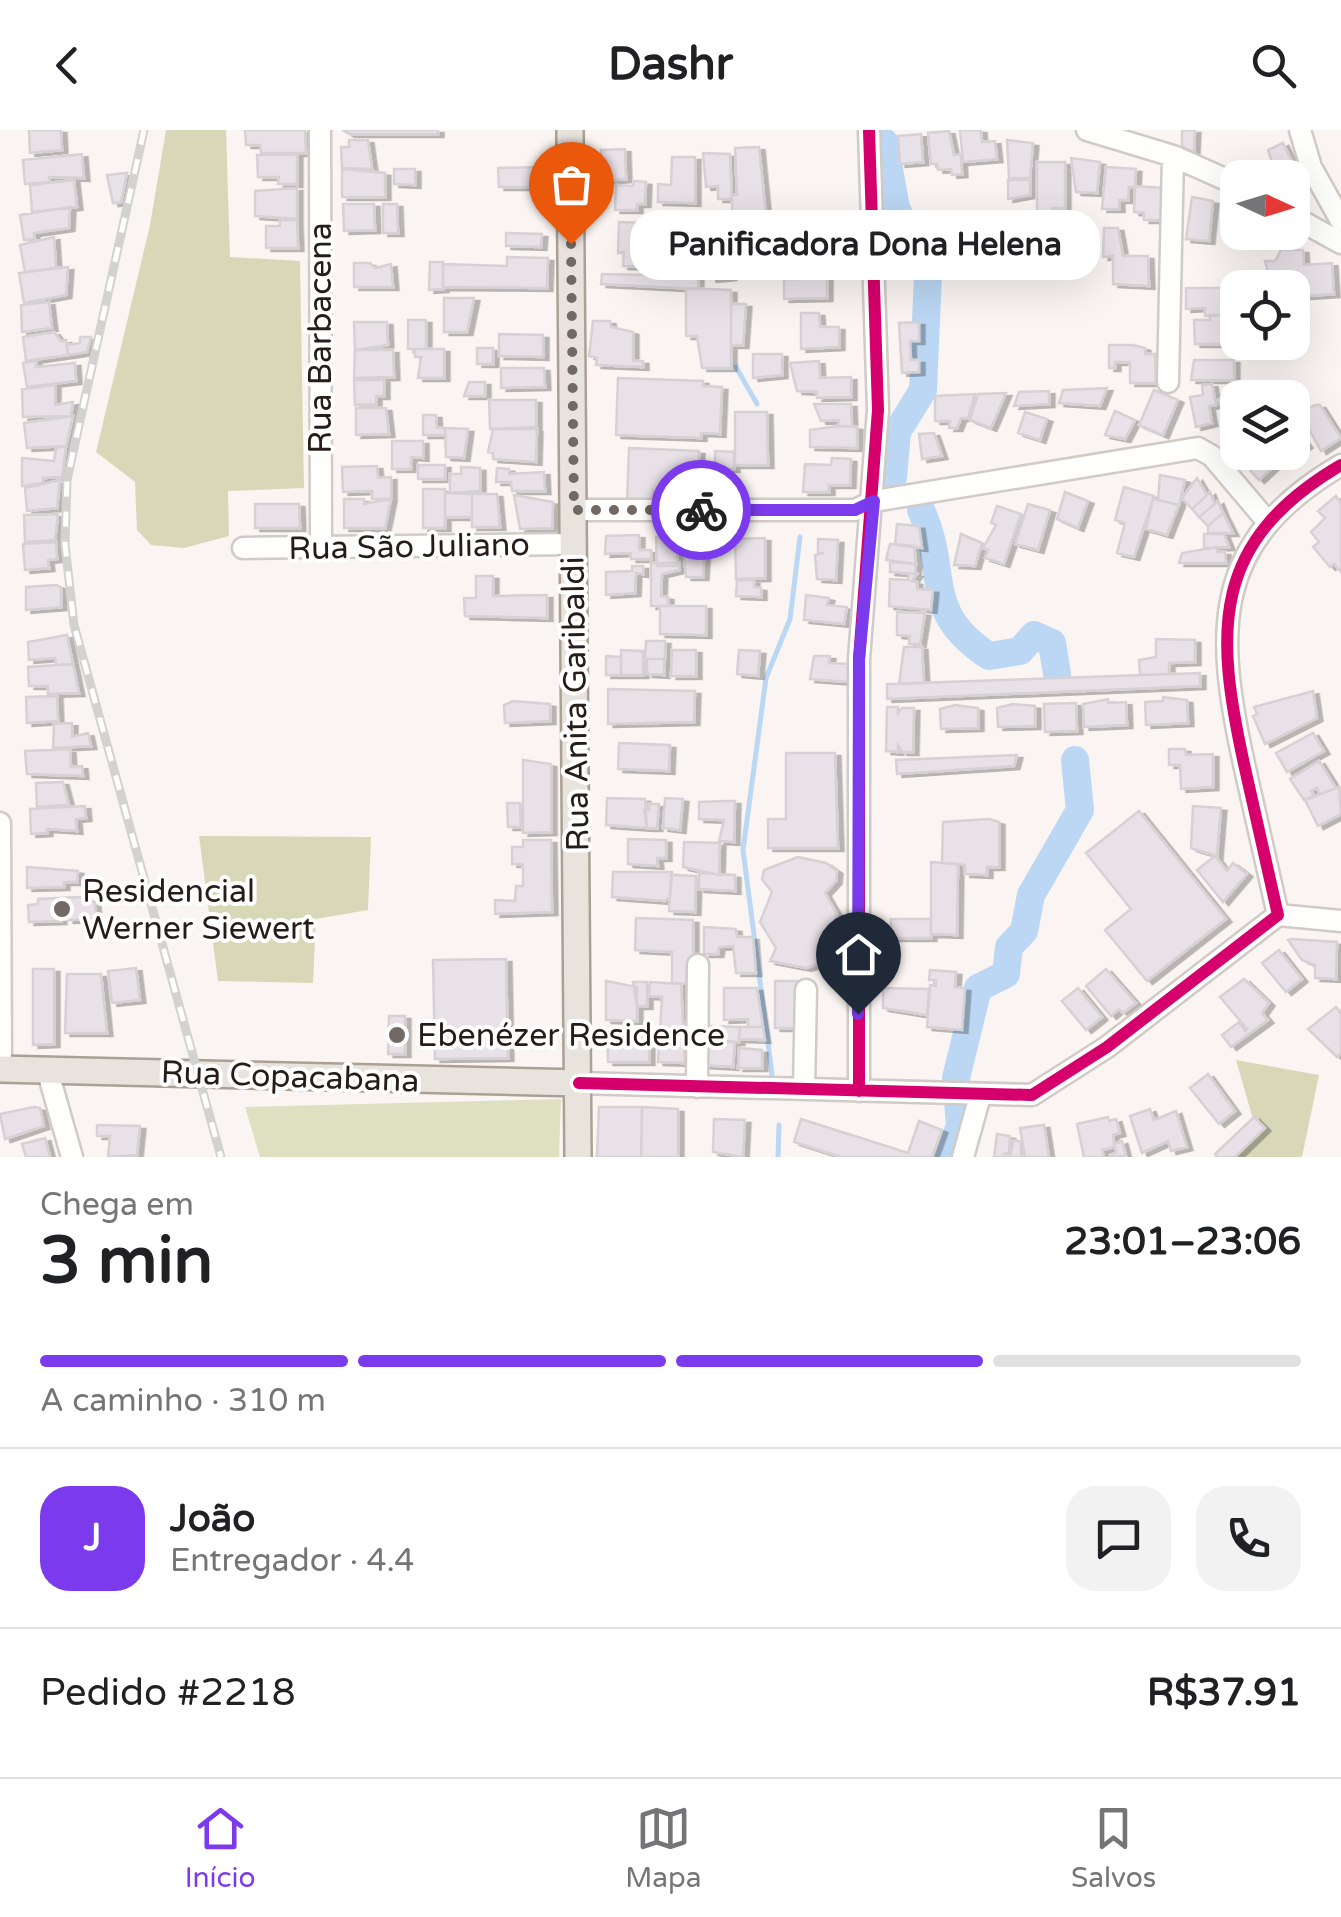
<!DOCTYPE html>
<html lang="pt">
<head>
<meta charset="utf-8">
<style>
  body { margin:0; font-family:"Varela Round",sans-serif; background:#f2f2f2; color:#202124; height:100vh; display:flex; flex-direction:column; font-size:38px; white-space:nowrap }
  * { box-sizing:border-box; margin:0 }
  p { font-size:32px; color:#757577 }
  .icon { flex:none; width:55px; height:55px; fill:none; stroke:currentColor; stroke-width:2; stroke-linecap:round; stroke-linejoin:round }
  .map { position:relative; height:1027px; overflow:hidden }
  .sheet { display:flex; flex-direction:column; background:#fff; flex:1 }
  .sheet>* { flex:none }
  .needle { width:65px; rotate:94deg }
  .fabs { position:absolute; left:1220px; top:30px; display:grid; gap:20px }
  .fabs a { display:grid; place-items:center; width:90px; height:90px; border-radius:20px; background:#fff; box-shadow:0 10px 40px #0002; font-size:50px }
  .pin { position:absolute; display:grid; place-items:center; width:85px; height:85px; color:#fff; margin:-102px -42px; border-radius:50% 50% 50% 0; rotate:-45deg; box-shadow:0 0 10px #0007 }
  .pin .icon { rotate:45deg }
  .courier { position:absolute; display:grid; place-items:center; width:100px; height:100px; margin:-50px; border:8px solid #7c3aed; border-radius:50%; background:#fff; color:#222; box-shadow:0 2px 12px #0007 }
  .bubble { position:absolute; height:70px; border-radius:30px; background:#fff; box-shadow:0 10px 40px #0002; font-size:32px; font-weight:800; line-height:70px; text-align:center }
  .head em { font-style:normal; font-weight:800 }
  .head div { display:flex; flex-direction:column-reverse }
  .head { display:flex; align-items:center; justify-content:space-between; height:170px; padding:0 40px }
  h1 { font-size:65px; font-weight:800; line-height:75px }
  .bar { display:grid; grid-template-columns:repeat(4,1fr); gap:15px 10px; align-content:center; height:120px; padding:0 40px }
  .bar i { height:12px; border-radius:8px; background:#e0e0e0 }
  .bar .selected { background:#7c3aed }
  .bar p { grid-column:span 4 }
  .line { display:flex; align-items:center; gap:25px; padding:0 40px; border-top:2px solid #e0e0e0 }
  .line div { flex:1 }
  .round { display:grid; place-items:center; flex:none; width:105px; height:105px; border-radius:30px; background:#f2f2f2 }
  header { display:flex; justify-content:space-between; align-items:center; height:130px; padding:0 40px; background:#fff; font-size:45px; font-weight:800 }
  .tabs { display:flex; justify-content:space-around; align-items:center; height:140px; border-top:2px solid #e0e0e0; background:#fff; font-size:28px; color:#757577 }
  .tabs a { display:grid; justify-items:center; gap:5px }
  .tabs .selected { color:#7c3aed }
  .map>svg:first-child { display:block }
  .green { fill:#dfe0c2 }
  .forest { fill:#d8d8b9 }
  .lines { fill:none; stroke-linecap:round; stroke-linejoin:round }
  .stream { stroke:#bbd7f3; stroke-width:5 }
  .river { stroke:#bbd7f3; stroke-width:28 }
  .building { fill:#e8e1e7; stroke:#d6d1d4; stroke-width:2.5; filter:url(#shadow) }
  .minor-casing { stroke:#d1cbc7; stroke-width:25 }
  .major-casing { stroke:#aba094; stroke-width:30 }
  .minor { stroke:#fefefd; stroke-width:20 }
  .major { stroke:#e8e3dd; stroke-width:25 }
  .rail-casing { stroke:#d4d2d1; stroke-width:9 }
  .rail { stroke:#fff; stroke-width:5; stroke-dasharray:15; stroke-linecap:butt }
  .cycleway-casing { stroke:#fff; stroke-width:19 }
  .cycleway { stroke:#d6006c; stroke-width:12 }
  .done { stroke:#706964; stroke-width:10; stroke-dasharray:0 18 }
  .route { stroke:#7c3aed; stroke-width:12 }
  .poi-dot { fill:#706964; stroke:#fff; stroke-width:4 }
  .labels { text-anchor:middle; stroke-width:8; stroke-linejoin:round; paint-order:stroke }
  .street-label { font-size:32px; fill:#261d18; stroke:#fff }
  .poi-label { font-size:32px; fill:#261d18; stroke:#fff; text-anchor:start }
</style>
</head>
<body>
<header><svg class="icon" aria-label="back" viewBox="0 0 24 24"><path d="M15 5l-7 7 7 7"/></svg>Dashr<svg class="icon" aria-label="search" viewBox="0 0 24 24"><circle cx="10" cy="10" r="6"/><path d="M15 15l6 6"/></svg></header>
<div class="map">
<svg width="1341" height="1027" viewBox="0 0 1341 1027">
  <defs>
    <filter id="shadow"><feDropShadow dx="5.5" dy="3" stdDeviation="0" flood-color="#0004"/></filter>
  </defs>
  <rect width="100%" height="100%" fill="#faf5f2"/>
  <path class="green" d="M561 969 559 1027H260L245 977Z"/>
  <path class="forest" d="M166 0H226L230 127 300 131 304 358 228 361 229 406 184 418 151 415 137 400 135 352 96 322 150 95Z
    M199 706 371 707 368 780 316 789 313 853 218 851Z
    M1236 930 1319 945 1302 1027H1214L1256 1000Z"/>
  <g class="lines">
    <path class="stream" d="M736 237 757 274
      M772 944 743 720 766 548 790 489 800 407
      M778 1027 779 995"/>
    <path class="river" d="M884 12 896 78 928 144 923 260 897 302 893 347
      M921 380C950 443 920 481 989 526L1020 521 1034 505 1052 513 1057 544
      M949 1027 960 995 956 948 978 858 1006 844 1009 817 1024 801 1031 765 1080 680 1075 630"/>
  </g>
  <path class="building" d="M29 0H61L62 20 30 23Z
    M245 0H305L306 23H261L260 15H246Z
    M343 0H438V4H349Z
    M960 0H981L982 12 995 11 997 29 963 32Z
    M1182 0H1195L1194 22 1182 17Z
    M949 1 954 25 961 24 962 44 952 45 951 39 938 40 937 34H931L928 3Z
    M921 4 923 32 900 34 898 6Z
    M349 10H368L372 39 342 38 341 17H349Z
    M1007 10 1033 13 1030 48H1009Z
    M1283 13 1297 42 1277 48 1268 20Z
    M759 17 766 86 737 91 732 87V65H737L735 18Z
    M625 19 626 49 593 52V36H600L601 20Z
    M703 23 730 24 732 69H718V56L706 57Z
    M82 24 84 48 49 47V52L25 54 23 30Z
    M257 25H297V54H278L279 47H258Z
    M672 27H695V73L658 72V54L671 55Z
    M1071 28 1100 32 1097 63 1076 62Z
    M1037 32H1065V78H1052V85H1037Z
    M543 37V57H499L498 38Z
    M1106 37 1136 39 1135 57H1129L1128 70H1119V79H1102Z
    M342 39 385 43V67H342Z
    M394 39H415V55L394 54Z
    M127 43 121 72 113 73 107 45Z
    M74 50 77 77 32 82 30 55Z
    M1008 50H1030V65L1008 69Z
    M634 51 646 52 645 74H637V80H615L616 55 633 56Z
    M1135 56 1163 58 1162 90H1144V83L1134 82Z
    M297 58V89L255 86V61Z
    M1192 67 1213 71 1209 111 1186 109Z
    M343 74H374L375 100 344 101Z
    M383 74H397L398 103H383Z
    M70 77 69 98 34 103 35 109 24 110 20 85Z
    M819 82 841 83 839 115 814 112 809 118 795 103Z
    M1057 84H1070L1069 142 1037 133 1038 119 1056 120Z
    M280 90H297L298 118H266V96H280Z
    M619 92 670 94 668 138 623 136 624 122 618 123Z
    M1104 98H1118L1123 126H1148L1149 156 1113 154V126L1103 127Z
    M506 103 542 104 541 117 506 116Z
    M54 107 56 138 25 142 20 115Z
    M696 114 731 115V147L711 149 708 136H696Z
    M1281 120H1303L1304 135 1332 133 1334 164 1292 167V158H1285V149L1270 150 1265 131H1275Z
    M797 121H827V168L784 169V149H798L804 142Z
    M507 127 548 128 547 158 443 157V134L507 136Z
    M430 132H443V159L429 160Z
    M354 133H370L375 138 391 134 393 157H354Z
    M68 137 66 165 24 173 19 143Z
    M602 144 698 146V159L601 154Z
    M1244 151V158H1238V185H1231L1228 152Z
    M686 158 731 160V238H702L697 206H686Z
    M1186 158H1226V185L1205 186V178L1186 179Z
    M444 168H474L467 202H444Z
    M49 172 52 198 22 202 21 175Z
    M731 174H746L743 215H731Z
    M801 183H819L820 197H839V217L801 219Z
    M1210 185H1238V209L1234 193H1228V214H1195L1194 190H1210Z
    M408 190H426V219H408Z
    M593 191H610L611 197 633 202V231H643V237L596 235 597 228 589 226Z
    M354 192H387L388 215 355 220Z
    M919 192V211H910L911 230H919V242L902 243 899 193Z
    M54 202 61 211 66 210 68 225 26 231 23 207Z
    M499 204 543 205V227L499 226Z
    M80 207H91L87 222 68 225 67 215 80 213Z
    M1109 215H1133L1145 218V224H1155L1156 253H1130V232H1115V238H1109Z
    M477 218H493V234H477Z
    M415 219H444V248H418L421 227H415Z
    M355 220H393L394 247 354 248Z
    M753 224H782V245L753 248Z
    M1194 230H1234V250H1191Z
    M36 231V237L75 233 76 251 27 257 23 233Z
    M819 231 820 248 851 247V267L817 268V262L797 261 790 233Z
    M501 238H544L545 257 501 258Z
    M618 248 703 251V256L722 257 720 304 701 303V308L616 305Z
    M354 250H384V266H376V274L355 275Z
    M469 252H485V266H464Z
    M1239 253 1251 267 1238 268V278L1226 284 1218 270Z
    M1212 254 1216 275 1209 276 1212 293 1196 297 1190 267 1203 265 1202 255Z
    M55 255V275L73 272 71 286 23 287 22 259Z
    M1107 258 1100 276 1059 273 1063 260Z
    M1154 260 1178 270 1163 305 1139 295Z
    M1049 261V274L1014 276 1019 262Z
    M1006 263 991 298 970 290 978 264Z
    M975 264 968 288H961L957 298H949L950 291H935V266Z
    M489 270H536V297L490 299Z
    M814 274H851L852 297 839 296V290L821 291Z
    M1315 275H1320L1341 308 1321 321 1300 283Z
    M356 278H386L389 304 356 305Z
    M1115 281 1135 290 1125 309 1105 305Z
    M735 282H767L768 335H735Z
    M1025 282 1047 289 1040 310 1018 303Z
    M423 285H436L437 298H445V305H423Z
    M73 286 66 316 27 318 24 293Z
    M1292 294 1307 315 1287 328 1283 322H1292Z
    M838 296 857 297V318L810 317V300Z
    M445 298 468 299 464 328 446 327Z
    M493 299H537L536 332 493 329V323L488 322Z
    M934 303 942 326 922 329 919 304Z
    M392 311H423V328L411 327V339H392Z
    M66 316 62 347 43 348V353L22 356V328L54 331 56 318Z
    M629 318 699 321 698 362 653 360 652 371H627Z
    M715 321 734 322V339H715Z
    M1248 322H1268L1277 333 1259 350 1240 329Z
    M832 328 851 329 850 355H829V362H803L805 334 831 335Z
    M418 335H445V349H418Z
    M377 336 378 348 391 347V369H372V361L343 362 342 337Z
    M461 337 480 338V361L450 363V344H461Z
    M497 338 509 339V344L544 342 545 361H512L511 352H496Z
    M1160 345 1185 350 1179 375 1158 370Z
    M1197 348 1207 365 1192 379 1182 368Z
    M60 350 57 378 27 381 25 358Z
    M1124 357 1154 366 1134 427 1117 423 1125 393 1115 390Z
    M423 359H445V398H423Z
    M1065 362 1088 371 1078 398 1057 389Z
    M1210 362 1215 374 1199 387 1192 379Z
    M445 363 472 364V387H445Z
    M472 364H497L500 397H472Z
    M514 365 553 372 552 398 520 399Z
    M1336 366 1341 374V442L1334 434 1330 437 1313 417 1319 412 1311 402 1325 388 1318 381Z
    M344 369H364V374L391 369 385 398H344Z
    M1153 369 1179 375 1167 405 1146 399Z
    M1218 371 1223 383 1208 396 1199 387Z
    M255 374H299L300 398H255Z
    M1028 374 1050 380 1038 420 1015 414Z
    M997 376 1021 384 1004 434 985 428 988 420 983 418 996 395 991 393Z
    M1223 383 1233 403H1208V396Z
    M58 384 55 410 25 412 24 385Z
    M897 394 919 396 922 418 895 415Z
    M961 404 982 413 975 436 954 435Z
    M1204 404H1224L1229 417 1204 418Z
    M639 405V420H651V429H631V423L605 424 606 406Z
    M656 407H677V436H657Z
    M765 408V448L736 449 735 409Z
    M818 409 838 410 836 450 817 449 815 425 824 423H818Z
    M56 412 57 429 48 430 49 438 25 440 23 414Z
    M683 413 705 414 703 447H686Z
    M890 414 914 416 916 434 886 430Z
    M1217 417V422H1225L1226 433H1179L1182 423Z
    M890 432 916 434 915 444 890 442Z
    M651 433H679V440L662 444 661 466 668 467V476H651Z
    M632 436H643V444L636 443 635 463 606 465V442L632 441Z
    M909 443 917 444 912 451 917 452V459L933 460 931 480 889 476 890 449 908 450Z
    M476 446H493V466L547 465V488L465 486 464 468H476Z
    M737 450H754V457L761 458V467L736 466Z
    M56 455 61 457V477L26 480V457Z
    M806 465 829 468 827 475 847 477 844 494 804 490Z
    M660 476H706V505L660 504Z
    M897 482 925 483 920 514H909L910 506 897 505Z
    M67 505 73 534 56 535 55 528 29 530 28 512Z
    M1156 509 1195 510V532L1169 533V544L1140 545 1139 530 1156 527Z
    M646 511H665V529H645Z
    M904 517H922L924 553 899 554Z
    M621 520 643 521V545H621Z
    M672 520H696V546H671Z
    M739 520 760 521 758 546 737 544Z
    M606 526 621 527V545H606Z
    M814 526H830L829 533 848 534V552L810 549Z
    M647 529H664V545L647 544Z
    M73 534 79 563 48 564V556H29L28 537Z
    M1200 543V556L887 569V554Z
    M608 559 695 561 694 592 608 594Z
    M1313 561 1317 588 1265 614 1253 586 1257 584 1254 577Z
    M57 566 58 591 27 593 26 567Z
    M1163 567 1187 570 1188 593 1146 595 1145 572 1163 571Z
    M1108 569V573L1126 572 1127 595 1084 597 1083 574Z
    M513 571 550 574V591L505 593 504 575Z
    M1076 573 1077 601 1045 602 1044 574Z
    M1013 574 1035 576V596L998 597 997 578Z
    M955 575 978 578V598L941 599 940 579Z
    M887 577H898V583L902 578H914L913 622H902L898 615V622L886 621Z
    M72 593V607L88 603 91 616 53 618 54 594Z
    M1313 603 1324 621 1287 642 1276 623Z
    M619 613 670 615 669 641 618 639Z
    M70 619 71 637 82 636 83 646 27 644 25 621Z
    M1169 619H1185L1186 625 1213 624V657L1181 659 1180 635H1169Z
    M786 623H835L838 718H768V689H786Z
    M1017 625 1014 636 897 644 896 630Z
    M523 630 551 634V702L523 703Z
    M1319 631 1336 658 1320 664 1317 658 1311 661 1314 666 1304 670 1290 649Z
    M63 652 69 675 37 677 36 653Z
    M1339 657 1341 684 1318 696 1305 670Z
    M607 668 645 669 647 698 606 695Z
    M665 668 683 669 680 700 663 698Z
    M726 671H735L734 712 719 711 724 690 699 689V672Z
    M507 673H520L521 697H508Z
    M649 674H659L657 698H647L644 680H649Z
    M85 676 86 688 76 689 77 701 47 699V703L31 704 30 679Z
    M1193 676 1221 678 1217 726 1191 718Z
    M1139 681 1226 789 1147 851 1105 800 1131 779 1086 723Z
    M989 689 999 692V737H987V745L965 744V735L942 733 943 692Z
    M628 709 666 710V728H657L658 736 628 734Z
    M523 710H551L552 782 495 784V770L515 771 516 756H523V734H512V717H523Z
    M684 712 720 713 719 745 683 737Z
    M1215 726 1227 741 1233 733 1247 744 1223 772 1197 740Z
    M798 727 826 733 837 741 836 751 825 763 837 784 832 805 839 810 826 825 828 830 806 838 770 831 776 818 760 792 772 762 762 749 764 740Z
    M931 732 958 734 957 805 931 804Z
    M27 737 78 741 77 752H64V757L27 758Z
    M613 742H672L670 767 665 771 612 767Z
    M699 743 735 745V761L699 759Z
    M671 745 696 746 695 782 669 781Z
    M79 767 95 772 96 789 68 790 67 783H61V791L29 792 28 775 38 774V769Z
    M636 788 693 790V854L672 853V822L635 820Z
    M891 789H931V808H891Z
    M704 797 736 799 737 807H753L756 843H736L733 816 719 817 718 824H704Z
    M1292 809 1337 812 1336 849 1315 848V835L1302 830 1288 810Z
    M1279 820 1302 849 1286 862 1262 833Z
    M506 829 508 928 435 929 433 830Z
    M136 838 140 870 112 873 108 841Z
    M33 839H54V914L33 915Z
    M1106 839 1136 873 1123 883 1119 879 1111 886 1086 856Z
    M930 840 956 842 955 857 965 858 962 900 927 897 930 855 936 856V850H929Z
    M67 844H101L107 903H65Z
    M1244 849 1269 873 1262 883 1268 890 1231 917 1222 905 1239 892 1245 901 1247 899 1220 867Z
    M606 851 637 857V891L606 890Z
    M775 851H797V898H775Z
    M633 852H647V876H637Z
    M650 852 681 854 685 933 658 932 662 867 649 866Z
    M724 858H757L763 897H748V889L724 890Z
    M883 858 929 859 927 885 883 878Z
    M1078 858 1102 887 1086 900 1062 871Z
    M1336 877 1341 884V923L1337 927 1308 899Z
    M389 886H405V924H388Z
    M709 896 740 897 739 912 708 911Z
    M740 897H763L765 910 739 909Z
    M607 900 649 904V932H608Z
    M703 909 735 912 733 937 702 935Z
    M739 918 762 920V938H738Z
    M1208 944 1235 981 1219 994 1190 958Z
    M34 977 40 978 44 996 5 1009 0 984Z
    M599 977H642L641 1027H597Z
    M642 977 678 979V1027H641Z
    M1150 979 1154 990 1176 981 1187 1017 1171 1021 1168 1011 1142 1023 1130 986Z
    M1108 987 1109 991 1116 989 1120 1003 1113 1005 1114 1014 1122 1011 1126 1026 1109 1027 1116 1022 1115 1017 1102 1020 1104 1027H1084L1077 994Z
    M1254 987 1265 998 1235 1027H1218L1215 1024Z
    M714 989 745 990 743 1027 713 1022Z
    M801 989 908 1023 919 991 942 1000 932 1027H841L794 1012Z
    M97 995 140 996 137 1025 108 1027 110 1006H97Z
    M1044 995 1049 1027H1025L1020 998Z
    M997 1004 1010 1006 1009 1023 1003 1024H1011L1013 1011H1021V1027H994Z
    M45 1008 50 1027H26L22 1014Z"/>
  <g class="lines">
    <g class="minor-casing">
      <path id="minor" d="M320 0 321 417
        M1087 0 1173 26 1238 55
        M1300 0 1311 37 1341 91
        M1292 86 1341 113
        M1168 252 1173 26
        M574 380H855L874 371 1198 318 1212 326 1267 391
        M243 418 574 414
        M0 693 1 939
        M1278 785C1267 735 1255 684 1244 634 1215 501 1210 412 1341 335
        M1278 785 1341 791
        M47 939 72 1027
        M579 953 1032 965 1107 917 1278 785
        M697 957 698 835
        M804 959 806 860
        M859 961V529L878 280 869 0
        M963 1027 980 966"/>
    </g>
    <g class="major-casing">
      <path id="major" d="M570 0 578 1027
        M0 939 579 953"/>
    </g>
    <use href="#minor" class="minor"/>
    <use href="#major" class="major"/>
    <g class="rail-casing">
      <path id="rail" d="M144 0 67 350 65 414 74 495 221 1027"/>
    </g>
    <use href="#rail" class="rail"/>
    <g class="cycleway-casing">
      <path id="cycleway" d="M1278 785C1267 735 1255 684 1244 634 1215 501 1210 412 1341 335
        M579 953 1032 965 1107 917 1278 785
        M859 961V529L878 280 869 0"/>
    </g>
    <use href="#cycleway" class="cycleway"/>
  </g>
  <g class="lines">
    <path class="done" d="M571 114 574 380H701"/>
    <path class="route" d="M701 380H855L874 371 859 529 858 884"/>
  </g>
  <g class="poi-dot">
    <circle cx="62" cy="779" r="10"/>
    <circle cx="397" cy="905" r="10"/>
  </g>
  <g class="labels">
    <g class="street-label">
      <text transform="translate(320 208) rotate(-90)" y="11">Rua Barbacena</text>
      <text transform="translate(409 416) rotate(-1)" y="11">Rua São Juliano</text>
      <text transform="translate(575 574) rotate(-91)" y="11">Rua Anita Garibaldi</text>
      <text transform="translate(290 946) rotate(2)" y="11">Rua Copacabana</text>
    </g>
    <g class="poi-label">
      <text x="82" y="772">Residencial<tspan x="82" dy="37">Werner Siewert</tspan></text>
      <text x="417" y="916">Ebenézer Residence</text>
    </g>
  </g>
</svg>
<div class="fabs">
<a><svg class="needle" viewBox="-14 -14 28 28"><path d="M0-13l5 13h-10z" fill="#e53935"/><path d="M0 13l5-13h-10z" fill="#757577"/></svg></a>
<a><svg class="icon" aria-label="locate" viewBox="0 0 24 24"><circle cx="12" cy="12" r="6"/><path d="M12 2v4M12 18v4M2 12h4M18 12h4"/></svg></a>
<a><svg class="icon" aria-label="layers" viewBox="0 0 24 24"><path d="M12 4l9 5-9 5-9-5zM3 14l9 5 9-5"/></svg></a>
</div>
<div class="pin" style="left:571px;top:114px;background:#ea580c"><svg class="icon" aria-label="bag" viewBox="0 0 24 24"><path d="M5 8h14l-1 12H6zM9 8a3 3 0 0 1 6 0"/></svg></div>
<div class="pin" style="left:858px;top:884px;background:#1f2937"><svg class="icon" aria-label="home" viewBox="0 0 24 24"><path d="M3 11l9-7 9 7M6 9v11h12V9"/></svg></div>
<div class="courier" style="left:701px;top:380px"><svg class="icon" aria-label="bike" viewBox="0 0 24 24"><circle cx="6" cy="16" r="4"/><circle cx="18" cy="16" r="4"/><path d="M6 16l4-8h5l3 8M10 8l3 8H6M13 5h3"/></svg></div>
<div class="bubble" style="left:630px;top:80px;width:470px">Panificadora Dona Helena</div>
</div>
<section class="sheet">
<div class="head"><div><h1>3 min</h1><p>Chega em</p></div><em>23:01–23:06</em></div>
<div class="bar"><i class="selected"></i><i class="selected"></i><i class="selected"></i><i></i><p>A caminho · 310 m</p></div>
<div class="line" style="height:180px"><b class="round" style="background:#7c3aed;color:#fff">J</b><div><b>João</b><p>Entregador · 4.4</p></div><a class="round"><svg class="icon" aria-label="chat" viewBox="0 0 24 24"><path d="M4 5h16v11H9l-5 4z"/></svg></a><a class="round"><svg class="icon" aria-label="phone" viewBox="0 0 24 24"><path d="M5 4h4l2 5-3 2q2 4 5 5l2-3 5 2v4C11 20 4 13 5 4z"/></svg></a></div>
<div class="line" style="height:130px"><div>Pedido #2218</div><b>R$37.91</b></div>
</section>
<nav class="tabs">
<a class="selected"><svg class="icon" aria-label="home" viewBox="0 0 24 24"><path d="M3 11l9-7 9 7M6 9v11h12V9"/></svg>Início</a>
<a><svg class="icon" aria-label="map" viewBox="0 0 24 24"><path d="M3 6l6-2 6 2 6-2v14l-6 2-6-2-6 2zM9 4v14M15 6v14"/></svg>Mapa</a>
<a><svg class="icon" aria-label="saved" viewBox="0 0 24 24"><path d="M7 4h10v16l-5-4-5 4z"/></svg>Salvos</a>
</nav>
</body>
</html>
